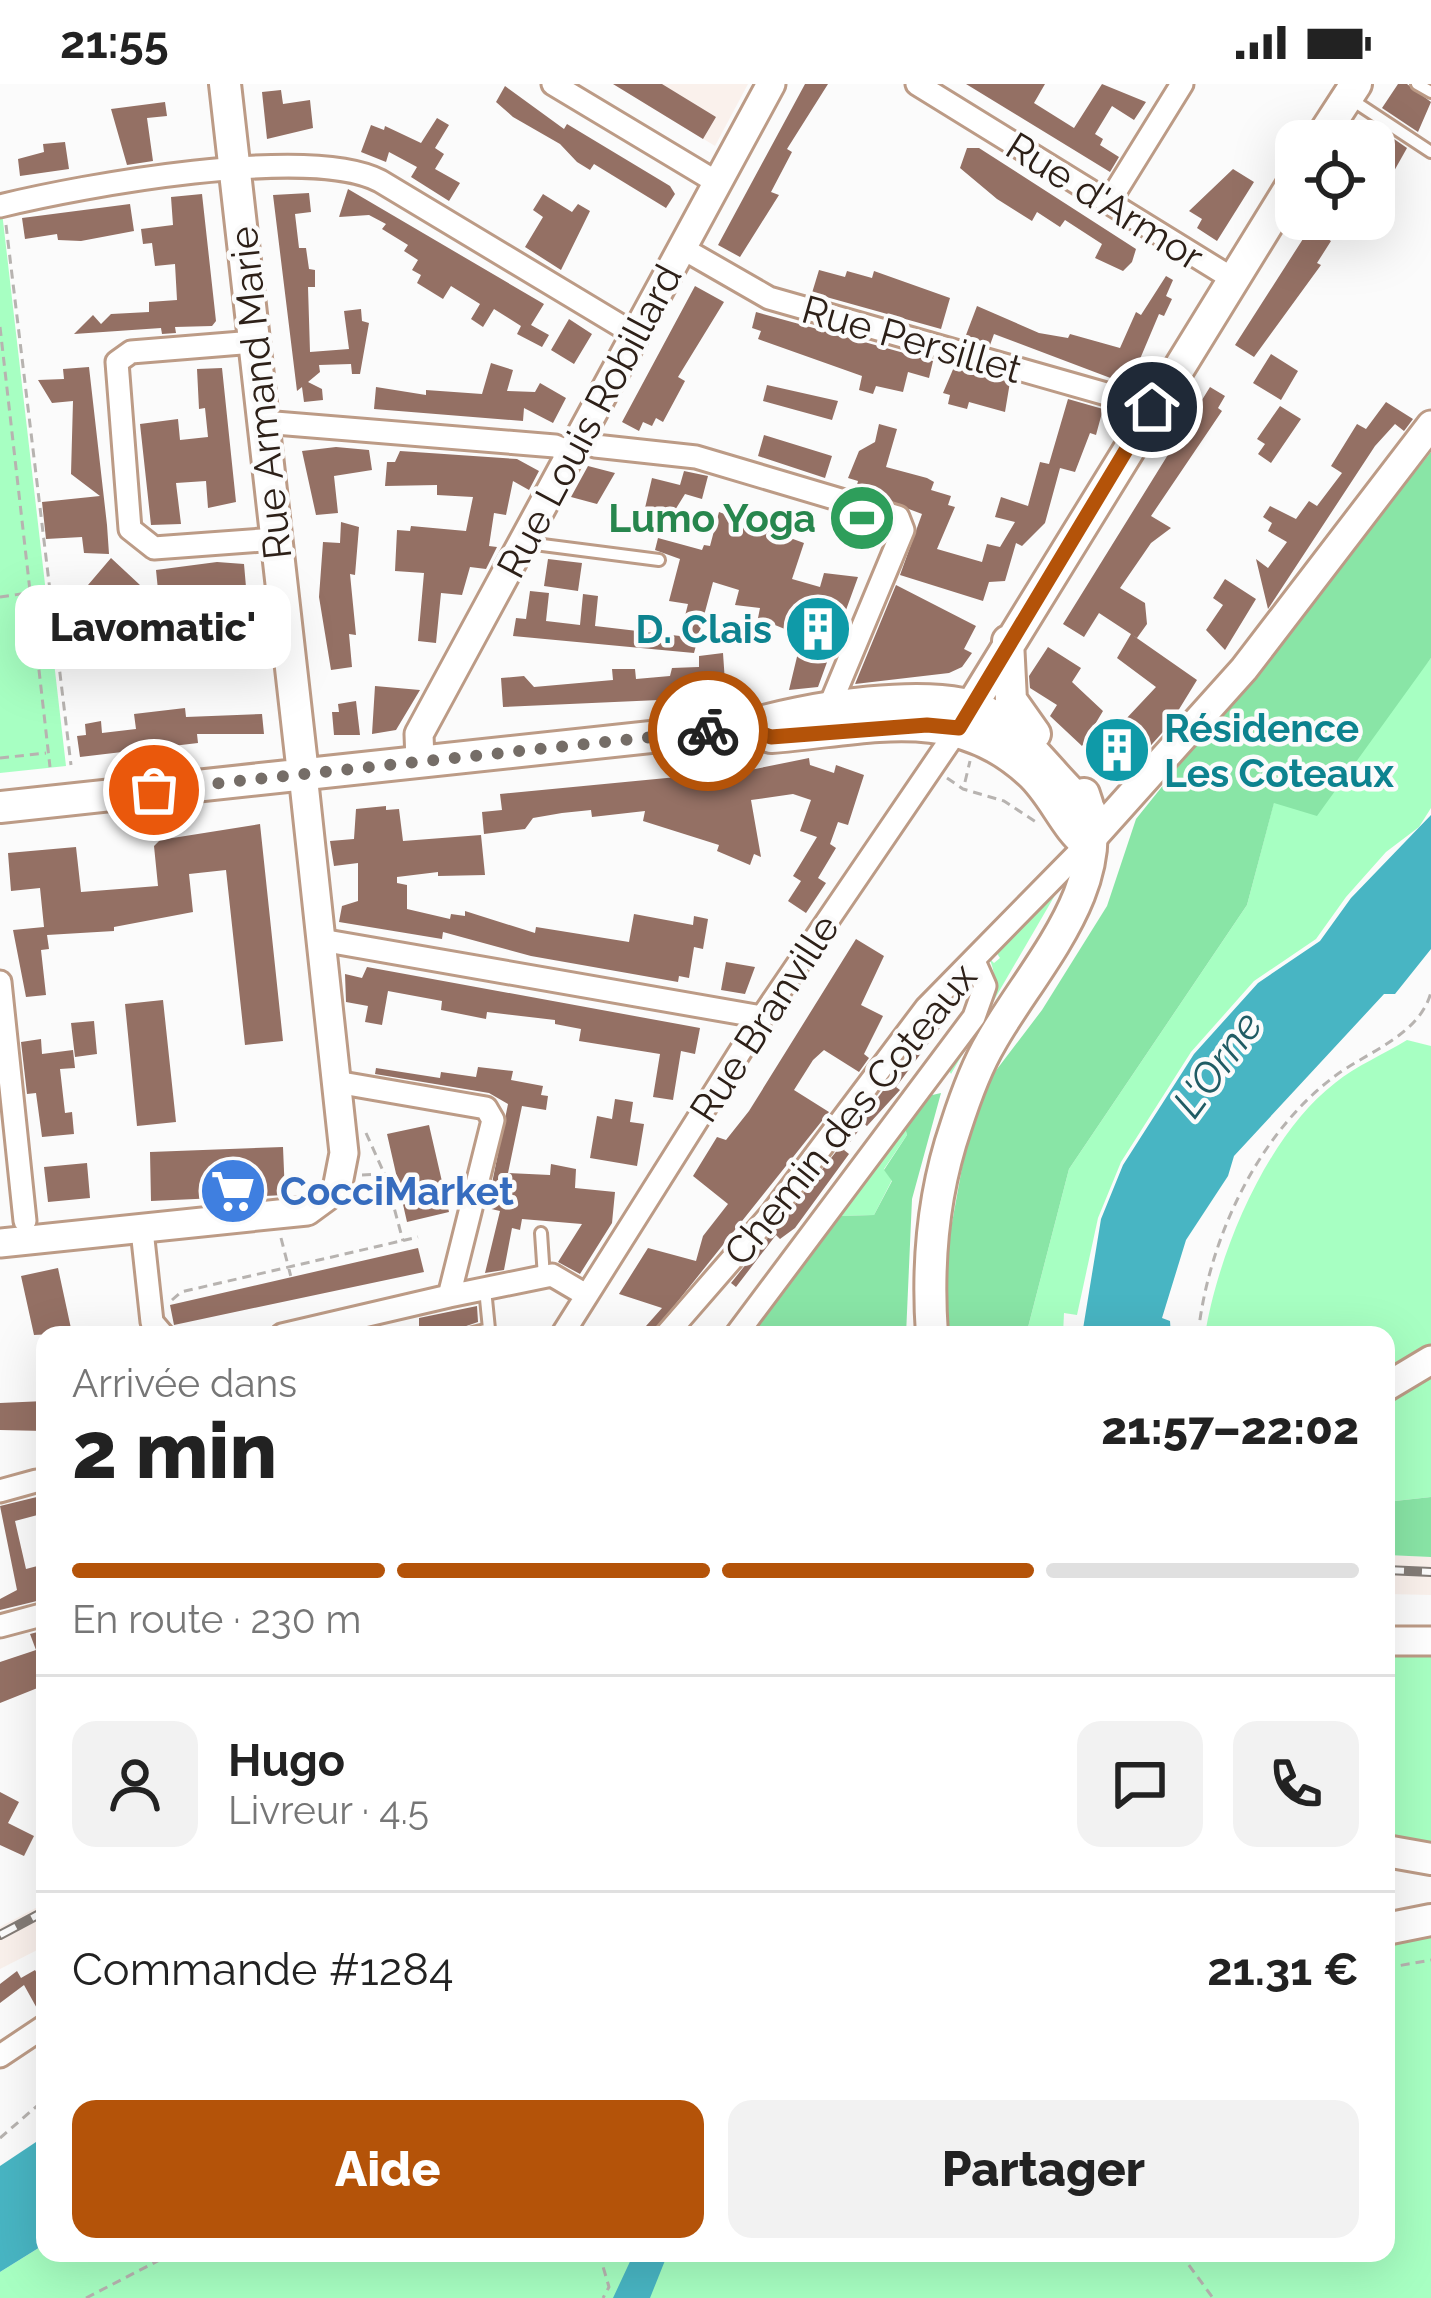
<!DOCTYPE html>
<html lang="fr">
<head>
<meta charset="utf-8">
<style>
  body { margin:0; font-family:Raleway,sans-serif; background:#f2f2f2; color:#222; height:100vh; display:flex; flex-direction:column; font-size:45px; white-space:nowrap }
  * { box-sizing:border-box; margin:0 }
  p { font-size:39px; color:#767676 }
  .icon { flex:none; width:66px; height:66px; fill:none; stroke:currentColor; stroke-width:2; stroke-linecap:round; stroke-linejoin:round }
  .map { position:relative; flex:1; overflow:hidden }
  .sheet { position:absolute; left:36px; top:1242px; width:1359px; height:936px; display:flex; flex-direction:column; background:#fff; border-radius:24px; box-shadow:0 12px 48px #0002 }
  .sheet>* { flex:none }
  .buttons { position:absolute; left:1275px; top:36px; display:grid; gap:24px }
  .buttons a { display:grid; place-items:center; width:120px; height:120px; border-radius:24px; background:#fff; box-shadow:0 12px 48px #0002; font-size:60px }
  .pin { position:absolute; display:grid; place-items:center; width:102px; height:102px; color:#fff; margin:-51px; border:6px solid #fff; border-radius:50%; box-shadow:0 3px 12px #0007 }
  .courier { position:absolute; display:grid; place-items:center; width:120px; height:120px; margin:-60px; border:9px solid #b45309; border-radius:50%; background:#fff; color:#222; box-shadow:0 3px 15px #0007 }
  .bubble { position:absolute; height:84px; border-radius:24px; background:#fff; box-shadow:0 12px 48px #0002; font-size:39px; font-weight:800; line-height:84px; text-align:center }
  .summary em { font-style:normal; font-weight:800 }
  .summary div { display:flex; flex-direction:column-reverse }
  .summary { display:flex; align-items:center; justify-content:space-between; height:204px; padding:0 36px }
  h1 { font-size:78px; font-weight:800; line-height:90px }
  .bar { display:grid; grid-template-columns:repeat(4,1fr); gap:18px 12px; align-content:center; height:144px; padding:0 36px }
  .bar i { height:15px; border-radius:9px; background:#e0e0e0 }
  .bar .on { background:#b45309 }
  .bar p { grid-column:span 4 }
  .line { display:flex; align-items:center; gap:30px; padding:0 36px; border-top:3px solid #e0e0e0 }
  .line div { flex:1 }
  .round { display:grid; place-items:center; flex:none; width:126px; height:126px; border-radius:24px; background:#f2f2f2 }
  .button { display:flex; gap:24px; margin-top:auto; padding:24px 36px }
  .button a { flex:1; height:138px; border-radius:24px; background:#b45309; color:#fff; font-size:48px; font-weight:800; line-height:138px; text-align:center }
  .button a+a { background:#f2f2f2; color:#222 }
  .status { display:flex; justify-content:space-between; align-items:center; height:84px; padding:0 60px; background:#fff; direction:ltr }
  .status svg { height:33px; fill:currentColor }
  .map>svg:first-child { display:block }
  .built { fill:#faf1ec }
  .green { fill:#a7ffc2 }
  .forest { fill:#89e5a6 }
  .water { fill:#48b5c3 }
  .building { fill:#947064 }
  .lines { fill:none; stroke-linecap:round; stroke-linejoin:round }
  .service-casing { stroke:#bc9b86; stroke-width:16 }
  .minor-casing { stroke:#bc9b86; stroke-width:27 }
  .tertiary-casing { stroke:#bc9b86; stroke-width:33 }
  .secondary-casing { stroke:#bc9b86; stroke-width:36 }
  .path { stroke:#b7b3b0; stroke-width:3; stroke-dasharray:9 6; stroke-linecap:butt }
  .service { stroke:#fff; stroke-width:10 }
  .minor { stroke:#fff; stroke-width:21 }
  .tertiary { stroke:#fff; stroke-width:27 }
  .secondary { stroke:#fff; stroke-width:30 }
  .rail-casing { stroke:#837c77; stroke-width:10 }
  .rail { stroke:#fbfbfb; stroke-width:6; stroke-dasharray:18; stroke-linecap:butt }
  .done { stroke:#756d67; stroke-width:12; stroke-dasharray:0 21.6 }
  .route { stroke:#b45309; stroke-width:15 }
  .labels { text-anchor:middle; stroke-width:9; stroke-linejoin:round; paint-order:stroke }
  .street-label { font-size:39px; fill:#2d2018; stroke:#fbfbfb }
  .leisure-label { font-size:39px; font-weight:bold; fill:#27864d; stroke:#fbfbfb; text-anchor:end }
  .culture-label { font-size:39px; font-weight:bold; fill:#0d838f; stroke:#fbfbfb; text-anchor:end }
  .shop-label { font-size:39px; font-weight:bold; fill:#366cbe; stroke:#fbfbfb; text-anchor:start }
  .water-label { font-size:42px; font-style:italic; fill:#205c64; stroke:#fbfbfb }
</style>
</head>
<body>
<div class="status"><b>21:55</b><svg viewBox="0 0 49 12"><path d="M0 12V9h3v3zM5 12V6h3v6zM10 12V3h3v9zM15 12V0h3v12zM26 1h20v11H26zM47 4h2v5h-2z"/></svg></div>
<div class="map">
<svg width="1431" height="2214" viewBox="0 0 1431 2214">
  <rect width="100%" height="100%" fill="#fbfbfb"/>
  <path class="built" d="M613 0H748L715 62Z
    M1386 1471 1431 1473V1511L1386 1510Z
    M45 1819V1862L0 1885V1843Z"/>
  <path class="green" d="M2 128 66 682 0 689V129Z
    M1431 574V724L1419 743 1386 768 1346 813 1316 855 1254 897 1191 968 1121 1078 1098 1134 1077 1231 1064 1229 1063 1251H1026L1069 1085 1247 821 1274 718 1406 605Z
    M1058 806 951 990 947 983C970 951 1008 912 989 874L994 879 1000 874 996 868Z
    M1407 956 1431 962V1260L1386 1287V1251H1205C1218 1169 1267 1051 1335 999 1356 982 1384 970 1407 956Z
    M905 1044 907 1051 884 1085 892 1096 874 1131 839 1132Z
    M1431 1288V1413L1386 1418V1314Z
    M1386 1562 1431 1563V1765L1386 1753Z
    M1431 1848V2214H0V2188L45 2160V2169H1386V1859Z"/>
  <path class="forest" d="M1431 368V574L1317 732 1274 719 1247 821 1069 1085 1026 1251H948V1161L967 1056 988 997 1042 926 1107 822 1136 735Z
    M941 1009 912 1115 906 1251H750L839 1132 874 1131 892 1097 884 1086 907 1051 905 1044 928 1012Z
    M1431 1413V1473L1387 1471 1386 1418Z"/>
  <path class="water" d="M1431 731V865L1395 910H1384L1234 1072 1228 1092 1186 1156 1162 1234 1170 1237 1171 1251H1082L1101 1135 1123 1081 1194 970 1258 899 1320 857 1351 814Z
    M45 2052V2160L0 2188V2082Z
    M634 2169H668L650 2214H613Z"/>
  <path class="building" d="M613 0H662L716 33 703 55Z
    M805 0H828L787 65 792 68 771 108 779 111 740 173 718 161Z
    M966 0H1045L1034 19 1074 44 1102 0 1146 18 1134 36 1112 22 1095 50 1103 55 1100 61 1119 73 1110 88Z
    M1398 0H1407L1431 18 1418 48 1382 24Z
    M505 2 564 45 567 40 670 102 675 110 666 124 594 80 590 86 577 78 560 60 513 33 496 18Z
    M281 6 283 20 310 16 313 44 267 55 262 8Z
    M165 18 167 32 147 34 153 77 127 81 111 25Z
    M437 34 449 41 435 64 444 70 435 85 460 99 449 117 411 93 417 83 389 68 386 78 361 68 371 41 384 46 385 42 421 59Z
    M1384 48 1407 64 1389 96 1374 86V63Z
    M65 58 69 85 20 92 18 75 44 68 43 60Z
    M967 64H979L1136 165 1132 178 1123 187 1095 174 1102 160 1065 136 1060 143 1037 128 1032 137 997 115 960 84Z
    M1233 85 1254 98 1217 157 1197 144 1202 135 1189 127Z
    M348 105 544 220 531 241 549 251 542 263 517 250 521 242 494 225 483 243 471 235 480 220 451 202 443 215 417 199 421 191 412 186 418 176 404 167 408 161 382 145 386 140 369 131 339 133Z
    M309 109 311 128 295 130 299 164H306L309 185 315 186V203H308L310 268 349 265 344 227 361 225 362 237 369 239 360 290H352L351 280 319 281 320 288 308 298 322 305 323 316 304 318 302 303 297 307 273 111Z
    M202 110 216 237 212 242 175 243 176 249 162 250 161 244 74 250 93 231 101 240 111 230 149 228V218L177 216 175 180 155 182 152 159 143 160 141 145 173 141 171 113Z
    M543 110 572 128 578 120 590 127 561 186 525 163 543 133 533 126Z
    M130 120 134 147 81 157 58 156 57 150 25 155 22 134Z
    M1310 144 1331 157 1317 179 1321 181 1254 273 1235 261Z
    M819 186 845 193 847 187 872 194 874 187 950 214 941 245 812 209Z
    M1166 192 1173 196 1166 212 1172 215 1164 232 1159 230 1129 301 994 250 990 261 966 251 977 222 1039 249 1068 254 1070 250 1120 264 1136 228 1141 231Z
    M695 202 724 218 678 293 685 297 663 338 656 334 652 342 643 338 639 347 622 338Z
    M756 228 933 277 929 294 908 288 903 308 876 302 873 310 859 306 862 292 758 255 761 247 752 244Z
    M569 235 592 250 574 280 551 266Z
    M1271 270 1298 287 1281 316 1253 299Z
    M491 279 513 286 507 307 535 308 540 299 566 314 553 339 524 324 523 337 374 325 376 303 426 311V306L482 310Z
    M89 283 107 441 109 470 84 469 82 453 46 455 42 418 100 412 71 390 73 317 52 319 38 296 64 295 63 285Z
    M954 283 1010 298 1005 328 969 318 967 325 948 320 950 311 943 309Z
    M222 284 236 418 208 424 206 397 176 399 181 440 151 441 140 340 178 335 180 356 208 353 205 324 199 325 197 285Z
    M767 301 838 317 832 336 763 317Z
    M1210 303 1225 312 1218 324 1222 327 1151 432 1171 444 1151 459 1120 504 1145 519 1147 540 1137 554 1099 529 1084 553 1063 540Z
    M1068 315 1103 325 1096 351 1090 349 1075 388 1060 384 1045 439 1022 462 1016 459 1005 497 989 498 983 517 900 491 922 430 856 405 858 397 848 394 859 367 875 358 879 340 897 345 886 383 927 394 934 398 931 406 951 412 948 421 955 423 937 465 982 478 987 460 1000 463 1015 438 995 433 1001 413 1028 422 1040 378 1049 380Z
    M1386 318 1413 335 1404 347 1395 340 1375 362 1268 525 1256 475 1268 484 1287 458 1268 447 1272 439 1263 433 1270 422 1296 435 1309 417 1317 422 1342 389 1331 382 1357 340 1366 345Z
    M1280 322 1301 335 1271 379 1258 370 1265 360 1257 355Z
    M764 351 832 372 825 394 758 372Z
    M336 363 369 366 372 386 334 392 338 429 316 431 302 367Z
    M400 367 517 375 539 387 529 406 513 397 506 431 494 429 489 462 497 463 486 485 470 483 462 511 441 509 436 559 418 557 424 489 395 487 397 446 410 447 411 442 466 447 473 413 437 411V401L385 402 387 378H395Z
    M588 382 615 389 597 420 571 413Z
    M684 387 708 392 702 415 685 410 672 431 645 424 652 394 680 401Z
    M719 428 804 459 792 495 820 503 824 489 858 493 818 603 789 606 802 552 758 534 760 524 735 521 739 506 713 498 694 569 513 552 516 534 526 535 530 507 549 509 546 537 580 541 583 510 598 512 595 542 680 552 688 520 669 517 680 475 655 466 658 454 702 466 704 461 710 462Z
    M341 438 359 443 355 491 350 490 356 551 349 550 352 583 331 586 319 513 323 458 340 459Z
    M111 474 140 501 118 526 88 501Z
    M548 475 582 479 578 507 544 502Z
    M217 478 244 480 250 549H229L221 509 192 513 177 511 176 505 158 506 156 486Z
    M1225 495 1256 515 1225 566 1206 546 1223 521 1213 514Z
    M896 501 976 542 964 565 972 569 962 583 949 589 855 600Z
    M1131 550 1197 596 1170 640 1119 697 1092 671 1156 603 1117 574Z
    M1048 563 1081 584 1072 598 1103 627 1082 662 1050 632 1057 621 1030 604 1029 592Z
    M723 569 726 613 503 623 501 594 524 592 534 603 613 596 612 585H635L636 595 670 592 672 584 699 583V572Z
    M375 602 420 606 396 646 372 650Z
    M356 617 360 651H334L332 628H339L338 620Z
    M185 624 186 633 262 630 264 650H197L198 659 80 673 77 652 86 651 85 640 101 637 102 649 136 645 134 630Z
    M809 674 810 681 834 689 836 681 864 691 848 741 838 738 830 760 836 764 818 794 826 799 806 829 788 817 801 797 793 792 817 753 800 747 811 716 793 710 751 716 761 773 754 770 750 781 717 767 719 761 643 737 645 727 592 733 591 726 562 729 533 734 525 745 484 750 482 728 502 726 500 710 750 686Z
    M386 722V726L399 725 403 757 481 751 485 791 438 792V788L397 793V799L407 801V825L450 835 451 830 465 832V827L535 849 536 843 629 858 634 830 693 841 694 832 708 835 703 865 694 863 689 894 679 892 678 898 531 872 443 848 442 855 339 838 342 822 358 817V779L334 782 330 757 354 755 356 725Z
    M260 740 283 957 245 961 226 786 189 790 193 828 114 843V847L47 851 49 865 41 866 46 911 26 913 13 846 44 843 40 804 11 807 8 769 76 763 81 808 158 802 154 762 160 756Z
    M856 855 884 872 861 921 883 932 864 970 869 974 859 988 824 966 813 976 794 1006 829 1028 651 1251H638L662 1224 619 1210 648 1164 696 1177 703 1152 728 1120 693 1092 717 1053 726 1056 749 1027Z
    M726 878 755 883 745 910 721 906Z
    M367 883 700 944 695 970 681 967 673 1016 653 1013 660 970 579 957 581 945 555 940V936L487 928 486 935 441 926 442 917 388 907 382 941 365 938 368 922 346 918 345 890 362 894Z
    M163 916 176 1038 137 1042 125 920Z
    M939 933 945 937 896 1003 900 1006 867 1042 860 1037Z
    M94 937 97 970 75 973 71 939Z
    M41 955 42 970 73 966 75 984 60 985 65 1029 72 1028 74 1050 42 1053 36 1009 27 1010 21 958Z
    M478 983 513 987 511 996 543 1002 541 1011 548 1012 546 1026 522 1022 508 1089 550 1091 551 1080 576 1085 575 1104 615 1108 612 1139 580 1190 558 1178 582 1140 522 1135 520 1146 512 1144 504 1186 485 1189 500 1127 487 1124 508 1020 489 1009 375 990 376 984 440 994 441 988 476 993Z
    M615 1015 633 1018 630 1038 644 1040 637 1082 590 1074 597 1032 612 1035Z
    M429 1041 449 1128 407 1138 387 1050Z
    M855 1044 859 1046 844 1066 849 1070 795 1144 780 1155 776 1151 736 1203 731 1199Z
    M283 1063 285 1111 151 1117 150 1068Z
    M87 1079 90 1114 48 1118 44 1083Z
    M418 1164 424 1188 174 1241 170 1221Z
    M58 1184 72 1249 34 1251 21 1192Z
    M477 1222 478 1238 440 1251H419V1234Z
    M45 1317V1347L0 1346V1319Z
    M45 1411V1429L15 1437 26 1485 45 1480V1515L0 1526V1515L17 1506 0 1422Z
    M45 1546V1601L0 1619V1578L36 1566 30 1550Z
    M0 1708 19 1718 8 1739 34 1752 24 1772 0 1761Z
    M35 1886 45 1903V1927L39 1928 24 1901 0 1919V1900L17 1887 21 1894Z"/>
  <g class="lines">
    <g class="service-casing">
      <path id="service" d="M1417 0 1431 8
        M1349 14 1431 68
        M527 459 659 476
        M541 1149 544 1193
        M465 1251 489 1245 485 1205"/>
    </g>
    <g class="minor-casing">
      <path id="minor" d="M553 0 718 99
        M917 0 1233 195
        M1109 118 1182 0
        M0 122C81 102 309 60 380 97L636 251
        M682 164 769 214 1152 323
        M254 258 131 268 117 278 130 445 154 464 276 455
        M263 338 555 362 572 369
        M580 355 595 362 696 373 898 433 903 446 825 633
        M321 856 762 933
        M0 898 25 1137
        M142 1146 152 1238 163 1251
        M449 1212 552 1191 586 1211
        M282 1251 449 1212 493 1036 486 1024 336 998
        M562 1251 762 933 962 639
        M666 1251 772 1129 926 924 1087 760
        M736 1251 974 933 985 902 974 877
        M0 1407 36 1397
        M0 1542 45 1530
        M0 1972 45 1942"/>
    </g>
    <g class="tertiary-casing">
      <path id="tertiary" d="M420 677 419 650 771 0
        M1087 760 1244 585 1431 341
        M0 1159 307 1127 337 1105 344 1069 303 690
        M1386 1303 1431 1276
        M1386 1557H1431"/>
    </g>
    <g class="secondary-casing">
      <path id="secondary" d="M225 0 303 690
        M1319 57 1356 0
        M1008 557 1011 616 1035 650
        M972 621 1296 94
        M749 645 771 653C866 646 952 617 1029 688 1053 709 1065 744 1087 760
        M0 723 744 643C797 625 942 600 990 630 1029 655 1055 697 1090 727
        M932 1251C927 1181 933 1109 956 1042 965 1014 976 983 991 958 1031 886 1118 799 1084 710
        M1386 1767 1431 1775
        M1386 1845 1431 1836"/>
    </g>
    <path class="path" d="M6 141 71 681
      M0 243 50 683
      M0 513 28 509
      M0 674 46 669
      M947 694 963 705 1004 717 1039 740
      M965 698 970 677
      M366 1049 384 1089
      M362 1091 385 1090 403 1157
      M281 1154 291 1193
      M172 1216 181 1208 418 1153
      M1198 1251C1208 1157 1257 1050 1335 992 1367 968 1420 951 1431 908
      M1386 1884 1431 1876
      M0 2054 45 2015
      M599 2169 609 2203 603 2214
      M1180 2169 1213 2214
      M86 2214 173 2169"/>
    <use href="#service" class="service"/>
    <use href="#minor" class="minor"/>
    <use href="#tertiary" class="tertiary"/>
    <use href="#secondary" class="secondary"/>
    <g class="rail-casing">
      <path id="rail" d="M1386 1486 1431 1488
        M0 1851 45 1827"/>
    </g>
    <use href="#rail" class="rail"/>
  </g>
  <g class="lines">
    <path class="done" d="M154 706 708 647"/>
    <path class="route" d="M708 647 744 643 771 653 927 641 959 644 1152 323"/>
  </g>
  <defs>
    <g id="stadium-disc" transform="scale(3.45)"><circle r="9.5" fill="#2e9e5b" stroke="#fbfbfb"/><path d="M0-5a6.5 5 0 1 0 0 10a6.5 5 0 1 0 0-10ZM-3.5-1.8h7v3.6h-7Z" fill="#fff"/></g>
    <g id="building-disc" transform="scale(3.45)"><circle r="9.5" fill="#0f9aa8" stroke="#fbfbfb"/><path d="M-4-6H4V6H1V3H-1V6H-4ZM-2.5-4.3h1.7v1.8h-1.7ZM.8-4.3h1.7v1.8H.8ZM-2.5-1h1.7V.8h-1.7ZM.8-1h1.7V.8H.8Z" fill="#fff"/></g>
    <g id="supermarket-disc" transform="scale(3.45)"><circle r="9.5" fill="#3f7fe0" stroke="#fbfbfb"/><path d="M-6-5.5h2.5l.6 2H6L4.5 2H-2.5L-4.4-4H-6ZM-1.5 3.2a1.3 1.3 0 1 0 .1 0ZM3 3.2a1.3 1.3 0 1 0 .1 0Z" fill="#fff"/></g>
  </defs>
  <g fill-rule="evenodd">
    <use href="#stadium-disc" x="862" y="434"/>
    <use href="#building-disc" x="818" y="545"/>
    <use href="#building-disc" x="1117" y="666"/>
    <use href="#supermarket-disc" x="233" y="1107"/>
  </g>
  <g class="labels">
    <g class="street-label">
      <text transform="translate(1105 117) rotate(32)" y="14">Rue d'Armor</text>
      <text transform="translate(912 255) rotate(16)" y="14">Rue Persillet</text>
      <text transform="translate(260 309) rotate(-96)" y="14">Rue Armand Marie</text>
      <text transform="translate(589 337) rotate(-62)" y="14">Rue Louis Robillard</text>
      <text transform="translate(764 934) rotate(-57)" y="14">Rue Branville</text>
      <text transform="translate(850 1030) rotate(-51)" y="14">Chemin des Coteaux</text>
    </g>
    <g class="leisure-label">
      <text x="816" y="448">Lumo Yoga</text>
    </g>
    <g class="culture-label">
      <text x="772" y="559">D. Clais</text>
      <text x="1164" y="658" text-anchor="start">Résidence<tspan x="1164" dy="45">Les Coteaux</tspan></text>
    </g>
    <g class="shop-label">
      <text x="280" y="1121">CocciMarket</text>
    </g>
    <g class="water-label">
      <text transform="translate(1217 980) rotate(-54)" y="15">L'Orne</text>
    </g>
  </g>
</svg>
<div class="buttons">
<a><svg class="icon" aria-label="locate" viewBox="0 0 24 24"><circle cx="12" cy="12" r="6"/><path d="M12 2v4M12 18v4M2 12h4M18 12h4"/></svg></a>
</div>
<div class="pin" style="left:154px;top:706px;background:#ea580c"><svg class="icon" aria-label="bag" viewBox="0 0 24 24"><path d="M5 8h14l-1 12H6zM9 8a3 3 0 0 1 6 0"/></svg></div>
<div class="pin" style="left:1152px;top:323px;background:#1f2937"><svg class="icon" aria-label="home" viewBox="0 0 24 24"><path d="M3 11l9-7 9 7M6 9v11h12V9"/></svg></div>
<div class="courier" style="left:708px;top:647px"><svg class="icon" aria-label="bike" viewBox="0 0 24 24"><circle cx="6" cy="16" r="4"/><circle cx="18" cy="16" r="4"/><path d="M6 16l4-8h5l3 8M10 8l3 8H6M13 5h3"/></svg></div>
<div class="bubble" style="left:15px;top:501px;width:276px">Lavomatic'</div>
<section class="sheet">
<div class="summary"><div><h1>2 min</h1><p>Arrivée dans</p></div><em>21:57–22:02</em></div>
<div class="bar"><i class="on"></i><i class="on"></i><i class="on"></i><i></i><p>En route · 230 m</p></div>
<div class="line" style="height:216px"><a class="round"><svg class="icon" aria-label="person" viewBox="0 0 24 24"><circle cx="12" cy="8" r="4"/><path d="M4 21q1-7 8-7t8 7"/></svg></a><div><b>Hugo</b><p>Livreur · 4.5</p></div><a class="round"><svg class="icon" aria-label="chat" viewBox="0 0 24 24"><path d="M4 5h16v11H9l-5 4z"/></svg></a><a class="round"><svg class="icon" aria-label="phone" viewBox="0 0 24 24"><path d="M5 4h4l2 5-3 2q2 4 5 5l2-3 5 2v4C11 20 4 13 5 4z"/></svg></a></div>
<div class="line" style="height:156px"><div>Commande #1284</div><b>21.31 €</b></div>
<div class="button"><a>Aide</a><a>Partager</a></div>
</section>
</div>
</body>
</html>
